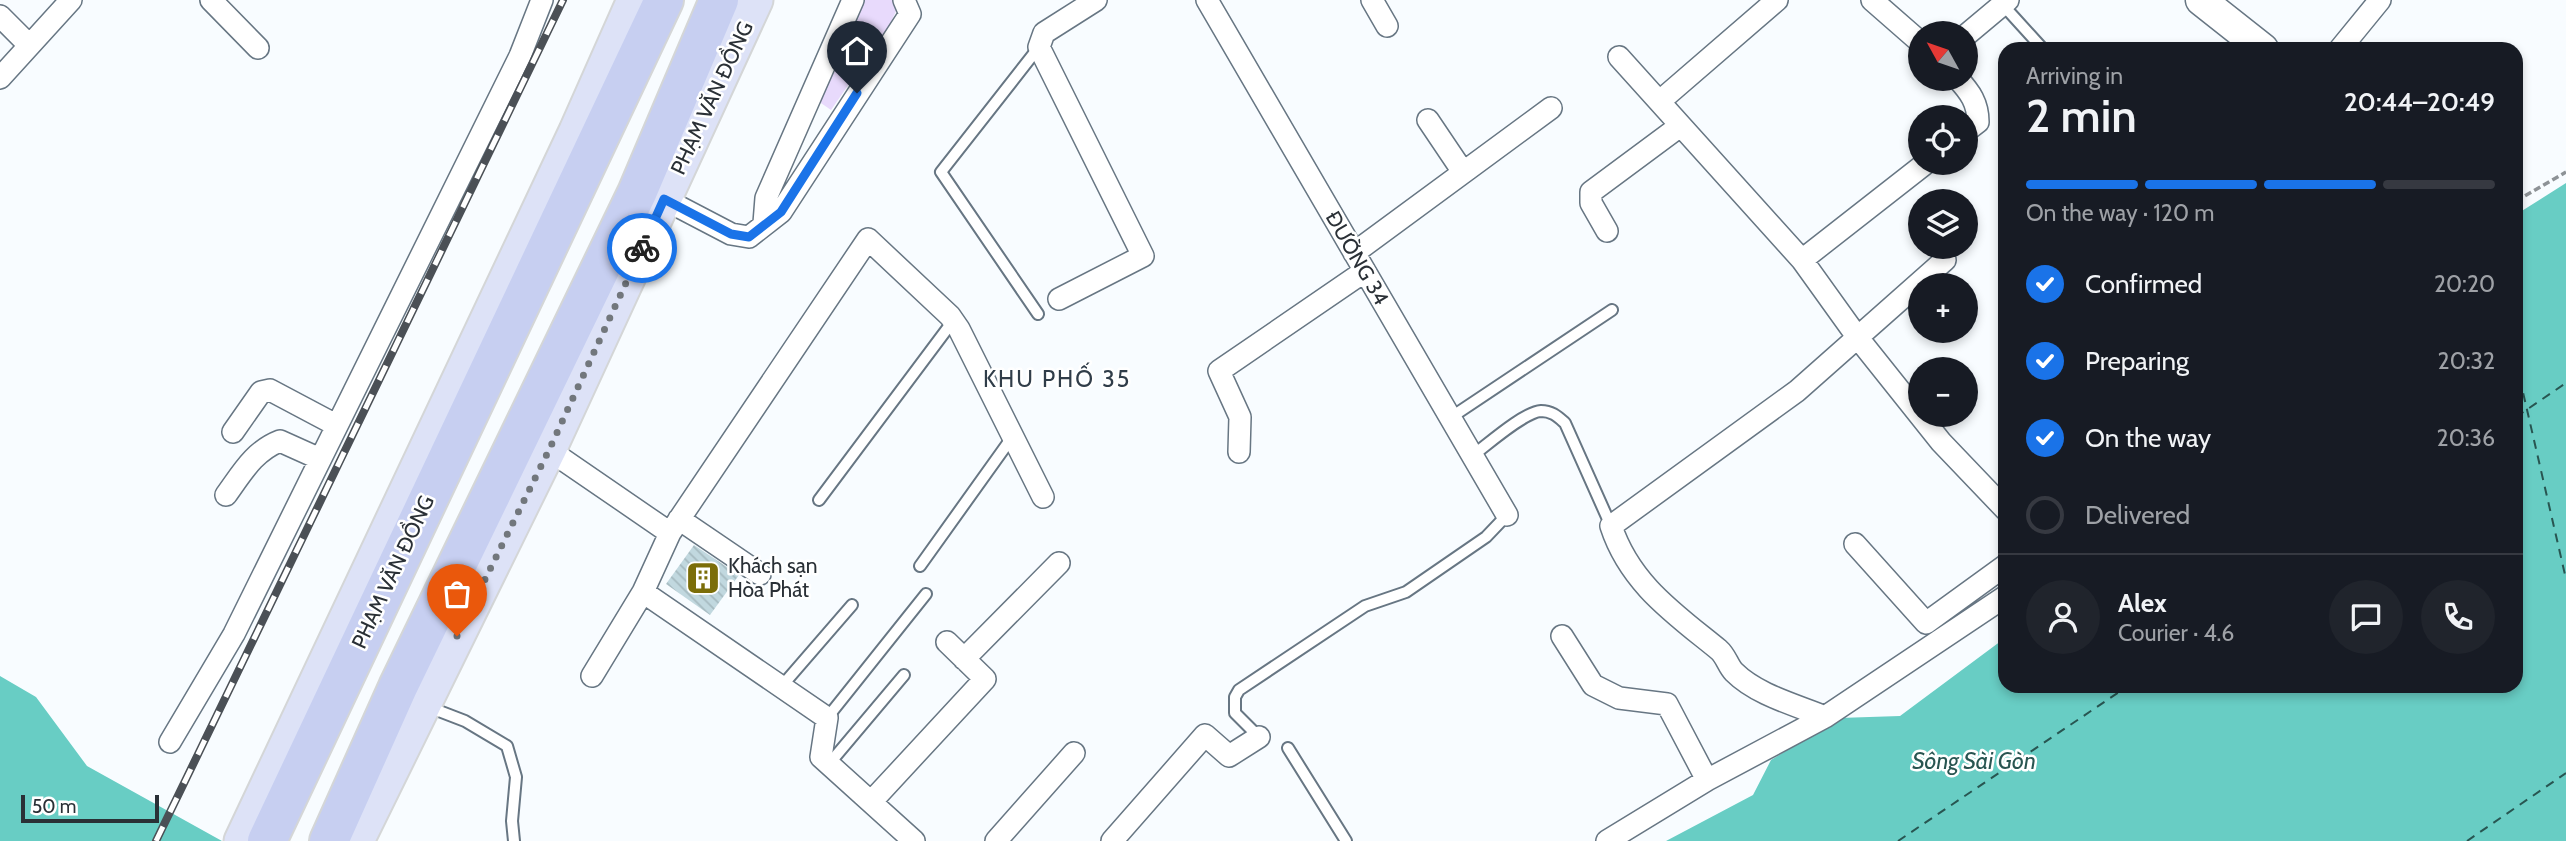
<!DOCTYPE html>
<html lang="en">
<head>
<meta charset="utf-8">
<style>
  body { margin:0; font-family:Cabin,sans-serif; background:#20242c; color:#f1f3f6; height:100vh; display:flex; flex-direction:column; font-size:26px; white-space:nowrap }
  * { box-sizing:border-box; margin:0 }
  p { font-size:23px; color:#9ea1a6 }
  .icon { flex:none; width:38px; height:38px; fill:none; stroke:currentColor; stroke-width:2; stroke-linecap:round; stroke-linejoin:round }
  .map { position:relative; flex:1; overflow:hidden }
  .details { position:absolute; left:1998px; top:42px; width:525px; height:651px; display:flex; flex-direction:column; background:#171b24; border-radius:21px; box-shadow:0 4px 10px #0003 }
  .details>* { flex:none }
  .needle { width:46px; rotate:310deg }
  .fabs { position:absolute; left:1908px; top:21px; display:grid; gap:14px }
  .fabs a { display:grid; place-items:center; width:70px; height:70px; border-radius:50%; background:#171b24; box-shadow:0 4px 10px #0003; font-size:35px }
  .scale { position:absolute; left:21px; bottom:18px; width:138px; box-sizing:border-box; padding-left:7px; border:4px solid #2a3036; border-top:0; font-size:19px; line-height:24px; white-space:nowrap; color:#2a3036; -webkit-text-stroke:5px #fff; paint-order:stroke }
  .pin { position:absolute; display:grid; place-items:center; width:60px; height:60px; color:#fff; margin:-72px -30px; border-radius:50% 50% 50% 0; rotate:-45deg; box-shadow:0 0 7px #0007 }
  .pin .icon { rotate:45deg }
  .courier { position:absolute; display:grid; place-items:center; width:70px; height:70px; margin:-35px; border:5px solid #1a73e8; border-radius:50%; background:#fff; color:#222; box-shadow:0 2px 9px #0007 }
  .summary em { font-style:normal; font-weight:600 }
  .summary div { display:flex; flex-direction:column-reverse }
  .summary { display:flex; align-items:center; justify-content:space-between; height:119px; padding:0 28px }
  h1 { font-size:46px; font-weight:600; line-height:52px }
  .bar { display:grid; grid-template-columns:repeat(4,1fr); gap:10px 7px; align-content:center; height:84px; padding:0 28px }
  .bar i { height:9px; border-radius:5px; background:#363941 }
  .bar .active { background:#1a73e8 }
  .bar p { grid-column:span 4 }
  .line { display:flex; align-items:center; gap:18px; padding:0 28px; border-top:2px solid #363941 }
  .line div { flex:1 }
  .round { display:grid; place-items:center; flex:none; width:74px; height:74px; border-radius:37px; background:#20242c }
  ol { padding:0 28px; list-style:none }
  li { display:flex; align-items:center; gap:21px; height:77px }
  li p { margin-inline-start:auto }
  li .icon { padding:7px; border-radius:50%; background:#1a73e8; color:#fff; stroke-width:4 }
  li:last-child { color:#9ea1a6 }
  li i { width:38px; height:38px; border:4px solid #363941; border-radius:50% }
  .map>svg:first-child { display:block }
  .park { fill:#e8dafc }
  .water { fill:#68cdc4 }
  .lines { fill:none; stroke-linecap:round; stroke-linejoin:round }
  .ferry { stroke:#285551; stroke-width:2; stroke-dasharray:9 7; stroke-linecap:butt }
  .building { fill:url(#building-back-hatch) }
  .lane-casing { stroke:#677683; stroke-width:14 }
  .street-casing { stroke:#677683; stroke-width:24 }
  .secondary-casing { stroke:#677683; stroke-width:33 }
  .primary-casing { stroke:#d4d6d7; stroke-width:37 }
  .highway-casing { stroke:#d4d6d7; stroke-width:42 }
  .path { stroke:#8d9296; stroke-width:3.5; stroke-dasharray:7 3.5; stroke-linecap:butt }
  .lane { stroke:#fff; stroke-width:10 }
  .street { stroke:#fff; stroke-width:21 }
  .secondary { stroke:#fff; stroke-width:30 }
  .primary { stroke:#dde2f7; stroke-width:33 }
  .highway { stroke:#c7cff1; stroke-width:38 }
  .rail-casing { stroke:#4b5056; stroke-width:8 }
  .rail { stroke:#fff; stroke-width:5; stroke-dasharray:16; stroke-linecap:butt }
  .done { stroke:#72777c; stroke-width:7; stroke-dasharray:0 12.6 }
  .route { stroke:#1a73e8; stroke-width:9 }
  .labels { text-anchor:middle; stroke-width:5; stroke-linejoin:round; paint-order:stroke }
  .street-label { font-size:21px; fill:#2a3036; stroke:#fff }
  .poi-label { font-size:21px; fill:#2a3036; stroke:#fff; text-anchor:start }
  .neighbourhood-label { font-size:23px; letter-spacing:2px; fill:#303d49; stroke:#fff }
  .water-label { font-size:23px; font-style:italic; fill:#285551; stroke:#fff }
</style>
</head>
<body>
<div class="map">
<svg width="2566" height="841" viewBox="0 0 2566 841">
  <defs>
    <pattern id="building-back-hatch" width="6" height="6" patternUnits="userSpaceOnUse" patternTransform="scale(1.75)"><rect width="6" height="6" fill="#c1d8df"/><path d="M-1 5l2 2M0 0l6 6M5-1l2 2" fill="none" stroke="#a6bac0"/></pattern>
  </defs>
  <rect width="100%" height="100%" fill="#f8fcff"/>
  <path class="park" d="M863 0H893L897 9 889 26 831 110 818 101Z"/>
  <path class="water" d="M2566 183V841H1666L1753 795 1771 760 1839 718 1900 716 2005 638 2006 686H2516L2517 214Z
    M0 676 36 697 87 766 222 841H0Z"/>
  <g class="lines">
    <path class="ferry" d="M2516 362 2566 579
      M2516 417 2566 383
      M1898 841 2128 686
      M2467 841 2566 773"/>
  </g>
  <path class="building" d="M694 545 739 575 710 615 666 584Z"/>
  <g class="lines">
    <g class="lane-casing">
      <path id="lane" d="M2003 5 2043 49
        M1038 314 941 172 1039 47
        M1450 418 1612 310
        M1472 456C1487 445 1524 412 1541 411 1552 411 1558 417 1565 423L1611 526
        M819 500 953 321
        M920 566 1013 436
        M781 687 852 605
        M426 706 465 721 507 746 516 777 512 821 514 841
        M827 718 926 594
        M1259 737 1235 713V697L1239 690 1365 606 1406 592 1486 537 1507 515
        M1288 748 1346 841
        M829 764 904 675"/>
    </g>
    <g class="street-casing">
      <path id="street" d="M211 0 258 48
        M1207 0 1507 515
        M1372 0 1387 26
        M1872 0 1920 42
        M0 16 29 45
        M1965 36 2008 0
        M2340 49 2380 0
        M1619 57 1802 260 1858 338 1941 442 2006 510
        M0 78 71 0
        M1958 79C1970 92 1978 103 1978 122L1965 132
        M1667 95 1777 0
        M1428 120 1463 172
        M664 199 731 234 749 237 781 212 910 14 904 0
        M764 223 766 198 853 0
        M1607 231 1591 203V192L1680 126
        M1354 253 1551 108
        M1802 260 1926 163
        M1059 299 1143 256 1039 47 1044 33 1096 0
        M233 432 261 392 270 390 336 425
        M549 450 670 533 643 592 827 718 821 757 914 841
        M1239 452 1240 417 1219 371 1365 271
        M226 495C242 473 254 451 280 441L320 459
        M679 519 760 574
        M670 533 868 239 950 316 959 329 1043 497
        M1855 544 1926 623 2006 565
        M1562 636 1593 685 1619 698 1667 704 1707 780
        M964 659 1059 563
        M592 676 643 592
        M1825 717C1796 705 1757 695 1734 672 1728 666 1726 656 1719 650 1675 614 1630 584 1611 526L1797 391 1945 260
        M170 742 234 634 520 56 542 0
        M871 802 985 679 947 642
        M996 841 1074 753
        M1112 841 1205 735 1229 756 1259 737
        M1607 841 1707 780 1825 717 2006 596"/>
    </g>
    <g class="secondary-casing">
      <path id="secondary" d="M2201 0 2263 49"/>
    </g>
    <g class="primary-casing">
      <path id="primary" d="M241 841 576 131 634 0
        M357 841 549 450 756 0"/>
    </g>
    <g class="highway-casing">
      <path id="highway" d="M267 841 664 0
        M329 841 398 687 637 193 719 0"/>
    </g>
    <path class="path" d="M2516 201 2566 172"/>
    <use href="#lane" class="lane"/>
    <use href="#street" class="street"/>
    <use href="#secondary" class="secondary"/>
    <use href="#primary" class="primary"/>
    <use href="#highway" class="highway"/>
    <g class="rail-casing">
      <path id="rail" d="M156 841 563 0"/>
    </g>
    <use href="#rail" class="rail"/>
  </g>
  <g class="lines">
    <path class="done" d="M457 636 549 450 642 248"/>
    <path class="route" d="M642 248 664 199 731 234 749 237 781 212 857 93"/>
  </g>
  <defs>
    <g id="building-square" transform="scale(1.75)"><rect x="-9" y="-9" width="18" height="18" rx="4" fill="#7b6d09" stroke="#fff"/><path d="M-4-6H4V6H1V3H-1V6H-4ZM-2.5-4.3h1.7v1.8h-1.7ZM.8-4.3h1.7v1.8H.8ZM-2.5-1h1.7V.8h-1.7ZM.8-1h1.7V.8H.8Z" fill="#fff"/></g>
  </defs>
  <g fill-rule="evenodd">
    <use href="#building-square" x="703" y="578"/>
  </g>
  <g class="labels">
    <g class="street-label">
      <text transform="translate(712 98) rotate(-65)" y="7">PHẠM VĂN ĐỒNG</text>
      <text transform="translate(1357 258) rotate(60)" y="7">ĐƯỜNG 34</text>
      <text transform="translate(393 572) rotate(-65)" y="7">PHẠM VĂN ĐỒNG</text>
    </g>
    <g class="poi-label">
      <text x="728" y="573">Khách sạn<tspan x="728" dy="24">Hòa Phát</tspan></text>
    </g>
    <g class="neighbourhood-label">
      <text x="1057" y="387">KHU PHỐ 35</text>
    </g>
    <g class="water-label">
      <text x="1974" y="769">Sông Sài Gòn</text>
    </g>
  </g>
</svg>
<div class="fabs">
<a><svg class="needle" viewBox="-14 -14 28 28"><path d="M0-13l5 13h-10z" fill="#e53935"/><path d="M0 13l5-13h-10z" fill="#9ea1a6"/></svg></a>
<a><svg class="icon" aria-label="locate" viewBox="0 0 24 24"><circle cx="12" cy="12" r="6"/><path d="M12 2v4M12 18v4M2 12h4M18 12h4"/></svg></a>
<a><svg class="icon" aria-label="layers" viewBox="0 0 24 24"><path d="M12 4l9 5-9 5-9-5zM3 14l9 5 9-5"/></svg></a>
<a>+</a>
<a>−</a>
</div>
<div class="scale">50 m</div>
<div class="pin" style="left:457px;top:636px;background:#ea580c"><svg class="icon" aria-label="bag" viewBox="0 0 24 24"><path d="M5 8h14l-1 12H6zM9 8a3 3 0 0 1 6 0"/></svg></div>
<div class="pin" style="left:857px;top:93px;background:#1f2937"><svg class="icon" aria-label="home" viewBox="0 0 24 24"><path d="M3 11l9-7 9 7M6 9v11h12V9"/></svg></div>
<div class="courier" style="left:642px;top:248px"><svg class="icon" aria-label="bike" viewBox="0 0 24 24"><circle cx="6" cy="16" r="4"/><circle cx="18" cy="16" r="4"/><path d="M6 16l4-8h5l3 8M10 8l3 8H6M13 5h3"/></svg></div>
<section class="details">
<div class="summary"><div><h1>2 min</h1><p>Arriving in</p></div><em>20:44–20:49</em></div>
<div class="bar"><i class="active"></i><i class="active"></i><i class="active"></i><i></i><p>On the way · 120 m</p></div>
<ol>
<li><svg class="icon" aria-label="check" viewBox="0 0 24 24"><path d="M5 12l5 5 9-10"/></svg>Confirmed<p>20:20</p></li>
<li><svg class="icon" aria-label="check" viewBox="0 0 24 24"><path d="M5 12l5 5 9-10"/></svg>Preparing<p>20:32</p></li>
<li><svg class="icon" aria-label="check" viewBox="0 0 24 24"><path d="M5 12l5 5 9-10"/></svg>On the way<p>20:36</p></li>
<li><i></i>Delivered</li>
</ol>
<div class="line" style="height:126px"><a class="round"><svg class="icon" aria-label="person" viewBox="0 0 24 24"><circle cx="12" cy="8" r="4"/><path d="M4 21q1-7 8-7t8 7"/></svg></a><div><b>Alex</b><p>Courier · 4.6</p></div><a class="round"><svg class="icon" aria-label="chat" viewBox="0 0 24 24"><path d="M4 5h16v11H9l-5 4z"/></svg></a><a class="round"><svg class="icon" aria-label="phone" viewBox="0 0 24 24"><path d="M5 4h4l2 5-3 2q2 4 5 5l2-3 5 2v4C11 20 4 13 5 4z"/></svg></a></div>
</section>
</div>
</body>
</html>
